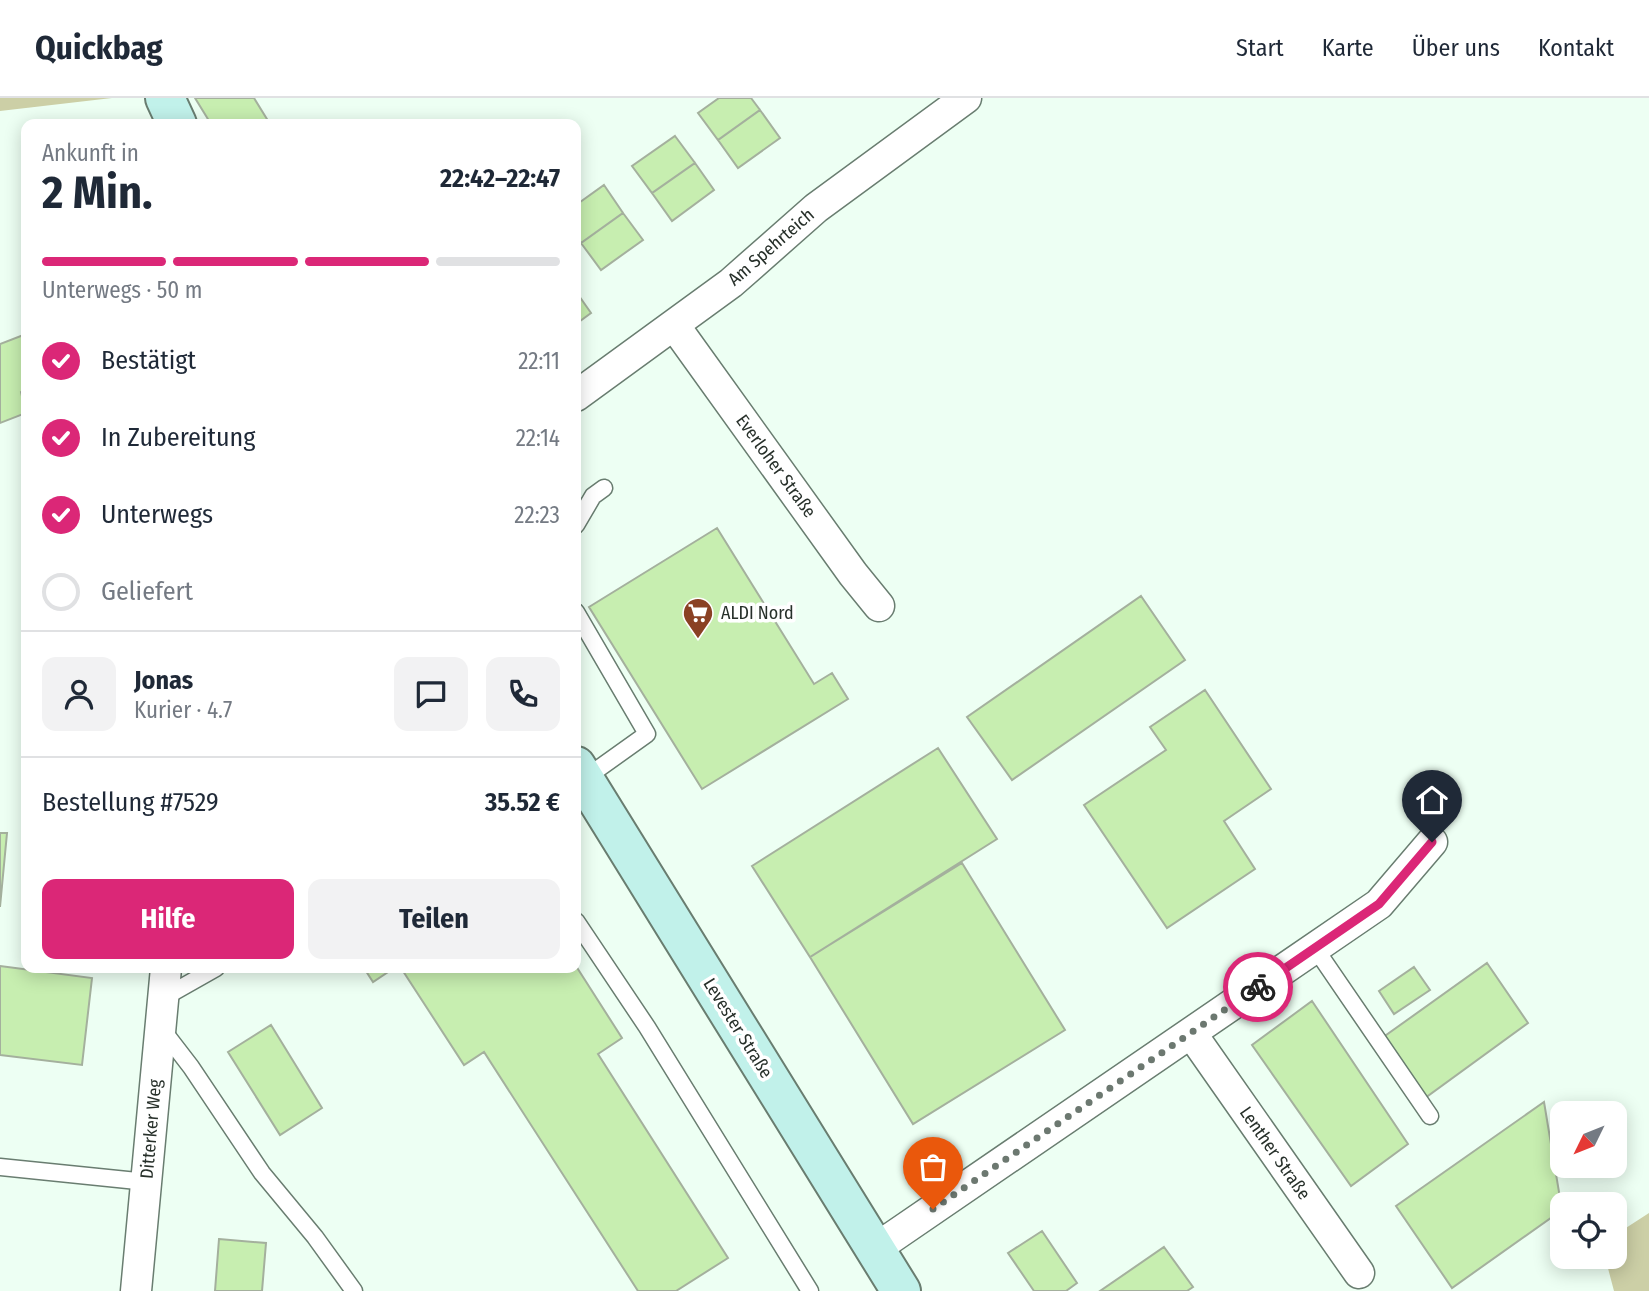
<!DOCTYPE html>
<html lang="de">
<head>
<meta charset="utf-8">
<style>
  body { margin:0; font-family:"Fira Sans Condensed",sans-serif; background:#f2f2f3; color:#1f2937; height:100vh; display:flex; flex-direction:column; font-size:26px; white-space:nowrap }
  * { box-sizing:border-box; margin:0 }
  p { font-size:23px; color:#747a83 }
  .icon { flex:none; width:38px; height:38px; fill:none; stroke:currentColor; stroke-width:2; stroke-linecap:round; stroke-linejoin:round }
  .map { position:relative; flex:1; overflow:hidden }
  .sheet { position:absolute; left:21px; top:21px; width:560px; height:854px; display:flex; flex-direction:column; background:#fff; border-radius:14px; box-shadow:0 4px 18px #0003 }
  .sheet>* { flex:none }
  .needle { width:46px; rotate:227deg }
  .buttons { position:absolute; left:1550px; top:1003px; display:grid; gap:14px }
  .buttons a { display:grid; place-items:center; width:77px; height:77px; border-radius:14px; background:#fff; box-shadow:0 4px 18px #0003; font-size:35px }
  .pin { position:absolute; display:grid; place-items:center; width:60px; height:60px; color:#fff; margin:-72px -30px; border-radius:50% 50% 50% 0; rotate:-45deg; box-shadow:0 0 7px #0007 }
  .pin .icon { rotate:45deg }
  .courier { position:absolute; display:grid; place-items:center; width:70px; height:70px; margin:-35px; border:5px solid #db2777; border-radius:50%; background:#fff; color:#222; box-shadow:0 2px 9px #0007 }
  .headline em { font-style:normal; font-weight:700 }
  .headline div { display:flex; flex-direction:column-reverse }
  .headline { display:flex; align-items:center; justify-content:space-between; height:119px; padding:0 21px }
  h1 { font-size:46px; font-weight:700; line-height:52px }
  .bar { display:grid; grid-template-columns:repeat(4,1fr); gap:10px 7px; align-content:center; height:84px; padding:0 21px }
  .bar i { height:9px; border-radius:5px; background:#e0e1e3 }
  .bar .selected { background:#db2777 }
  .bar p { grid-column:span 4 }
  .line { display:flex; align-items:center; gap:18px; padding:0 21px; border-top:2px solid #e0e1e3 }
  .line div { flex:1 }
  .round { display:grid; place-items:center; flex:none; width:74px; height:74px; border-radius:14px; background:#f2f2f3 }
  ol { padding:0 21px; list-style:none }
  li { display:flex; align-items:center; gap:21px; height:77px }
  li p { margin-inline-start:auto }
  li .icon { padding:7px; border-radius:50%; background:#db2777; color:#fff; stroke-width:4 }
  li:last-child { color:#747a83 }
  li i { width:38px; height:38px; border:4px solid #e0e1e3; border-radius:50% }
  .primary-button { display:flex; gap:14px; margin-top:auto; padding:14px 21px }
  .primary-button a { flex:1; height:80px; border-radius:14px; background:#db2777; color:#fff; font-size:28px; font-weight:700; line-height:80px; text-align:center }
  .primary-button a+a { background:#f2f2f3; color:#1f2937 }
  header { display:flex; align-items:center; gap:42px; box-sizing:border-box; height:98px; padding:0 35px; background:#fff; border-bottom:2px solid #e0e1e3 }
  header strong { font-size:33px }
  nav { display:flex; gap:38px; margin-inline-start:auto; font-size:24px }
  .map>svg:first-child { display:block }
  .green { fill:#cccfa6 }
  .building { fill:#c7eeb0; stroke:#a4b09d; stroke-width:2 }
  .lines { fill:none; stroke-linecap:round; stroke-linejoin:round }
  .lane-casing { stroke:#697d70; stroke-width:19 }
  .street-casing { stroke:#697d70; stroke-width:33 }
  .secondary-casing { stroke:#697d70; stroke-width:42 }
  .lane { stroke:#fff; stroke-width:16 }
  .street { stroke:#fff; stroke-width:30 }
  .secondary { stroke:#c1f1ea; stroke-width:38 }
  .done { stroke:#6c7870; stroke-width:7; stroke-dasharray:0 12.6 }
  .route { stroke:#db2777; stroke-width:9 }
  .labels { text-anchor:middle; stroke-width:7; stroke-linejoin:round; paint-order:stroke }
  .street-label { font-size:18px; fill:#27302a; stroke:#fff }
  .poi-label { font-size:18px; fill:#27302a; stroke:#fff; text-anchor:start }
</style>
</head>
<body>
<header>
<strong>Quickbag</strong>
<nav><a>Start</a><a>Karte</a><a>Über uns</a><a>Kontakt</a></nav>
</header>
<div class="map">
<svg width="1649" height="1193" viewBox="0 0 1649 1193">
  <rect width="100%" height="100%" fill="#edfff3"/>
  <path class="green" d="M0 0H112L0 13Z
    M1649 1115V1193H1614L1605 1159 1615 1158V1137Z"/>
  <path class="building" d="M195 0H254L270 26H211Z
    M719 0H751L760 12 718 42 698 15Z
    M760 12 780 40 738 70 718 42Z
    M675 38 695 65 652 95 632 68Z
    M695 65 714 92 672 123 652 95Z
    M604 87 623 115 581 145 576 137V107Z
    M623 115 643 142 601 172 581 145Z
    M577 195 591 215 576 226V196Z
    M26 236V292L21 294 26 315 0 325V246Z
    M717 430 814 586 832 575 848 601 702 691 589 509Z
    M1141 498 1185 562 1012 682 967 619Z
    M1205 592 1271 691 1224 723 1255 771 1167 830 1084 707 1166 652 1150 629Z
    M938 650 997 741 810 859 752 768Z
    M0 735H7L0 809Z
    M962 765 1065 932 913 1026 810 859Z
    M1487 865 1528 925 1425 1000 1382 940Z
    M0 868 92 880 82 967 0 957Z
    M576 868 622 940 598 956 728 1160 676 1193H638L484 954 464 967 401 870H576Z
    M1414 869 1430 892 1394 916 1379 893Z
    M364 870H394L373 884Z
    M1312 903 1408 1046 1351 1088 1252 947Z
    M271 927 322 1010 280 1037 228 954Z
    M1544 1004 1562 1112 1452 1190 1396 1108Z
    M1042 1133 1077 1185 1066 1193H1034L1008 1155Z
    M219 1141 266 1145 262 1193H215Z
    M1164 1149 1193 1189 1187 1193H1100Z"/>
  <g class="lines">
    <g class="lane-casing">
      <path id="lane" d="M576 427 593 398 604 390
        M576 514 647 636 584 681
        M576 823 647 929 810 1193
        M1315 850 1430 1018
        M163 900 216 870
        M161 930 191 969 262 1075 315 1139 354 1193
        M0 1069 147 1084"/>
    </g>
    <g class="street-casing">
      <path id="street" d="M674 227 853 476 879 508
        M576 298 731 185 816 110 966 0
        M1191 935 1359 1175
        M875 1151 1379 806 1432 744
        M136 1193 166 870"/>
    </g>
    <g class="secondary-casing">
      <path id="secondary" d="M165 0 177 26
        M576 668 901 1193"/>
    </g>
    <use href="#lane" class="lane"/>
    <use href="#street" class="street"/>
    <use href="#secondary" class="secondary"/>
  </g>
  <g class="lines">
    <path class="done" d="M933 1111 1258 889"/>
    <path class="route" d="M1258 889 1379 806 1432 744"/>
  </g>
  <defs>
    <g id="supermarket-pin" transform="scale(1.575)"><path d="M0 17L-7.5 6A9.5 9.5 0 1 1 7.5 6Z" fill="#8a4124" stroke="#fff"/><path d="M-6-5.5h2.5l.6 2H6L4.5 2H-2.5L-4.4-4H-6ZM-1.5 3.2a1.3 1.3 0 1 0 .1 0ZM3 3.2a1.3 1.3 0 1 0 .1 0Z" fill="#fff"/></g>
  </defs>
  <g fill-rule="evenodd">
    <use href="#supermarket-pin" x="698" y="515"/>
  </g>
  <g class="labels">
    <g class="street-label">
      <text transform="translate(771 149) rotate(-41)" y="6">Am Spehrteich</text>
      <text transform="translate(776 368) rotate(54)" y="6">Everloher Straße</text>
      <text transform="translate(738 930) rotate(58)" y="6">Levester Straße</text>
      <text transform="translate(151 1031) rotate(-85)" y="6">Ditterker Weg</text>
      <text transform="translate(1275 1055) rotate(55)" y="6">Lenther Straße</text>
    </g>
    <g class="poi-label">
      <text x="721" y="521">ALDI Nord</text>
    </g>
  </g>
</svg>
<div class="buttons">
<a><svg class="needle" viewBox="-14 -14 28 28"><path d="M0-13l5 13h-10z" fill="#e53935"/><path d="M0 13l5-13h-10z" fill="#747a83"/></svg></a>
<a><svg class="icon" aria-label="locate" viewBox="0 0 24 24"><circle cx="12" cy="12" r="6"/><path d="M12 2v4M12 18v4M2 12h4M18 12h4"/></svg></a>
</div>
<div class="pin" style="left:933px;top:1111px;background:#ea580c"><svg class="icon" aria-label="bag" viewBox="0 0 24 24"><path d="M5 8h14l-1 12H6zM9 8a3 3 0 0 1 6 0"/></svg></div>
<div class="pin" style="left:1432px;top:744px;background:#1f2937"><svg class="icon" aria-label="home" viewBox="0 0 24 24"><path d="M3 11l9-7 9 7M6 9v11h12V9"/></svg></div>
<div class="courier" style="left:1258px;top:889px"><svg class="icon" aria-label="bike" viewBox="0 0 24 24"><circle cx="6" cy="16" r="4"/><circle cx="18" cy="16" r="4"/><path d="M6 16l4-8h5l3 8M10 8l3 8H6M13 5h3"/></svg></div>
<section class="sheet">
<div class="headline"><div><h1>2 Min.</h1><p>Ankunft in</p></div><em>22:42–22:47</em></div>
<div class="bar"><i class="selected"></i><i class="selected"></i><i class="selected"></i><i></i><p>Unterwegs · 50 m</p></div>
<ol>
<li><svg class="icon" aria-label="check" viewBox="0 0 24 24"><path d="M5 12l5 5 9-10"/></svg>Bestätigt<p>22:11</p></li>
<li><svg class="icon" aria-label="check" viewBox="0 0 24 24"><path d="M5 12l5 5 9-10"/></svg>In Zubereitung<p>22:14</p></li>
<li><svg class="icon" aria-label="check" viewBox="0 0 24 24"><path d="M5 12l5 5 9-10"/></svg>Unterwegs<p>22:23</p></li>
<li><i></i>Geliefert</li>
</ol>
<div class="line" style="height:126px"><a class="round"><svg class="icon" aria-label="person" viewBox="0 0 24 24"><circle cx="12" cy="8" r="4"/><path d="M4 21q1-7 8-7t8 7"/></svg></a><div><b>Jonas</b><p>Kurier · 4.7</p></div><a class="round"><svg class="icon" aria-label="chat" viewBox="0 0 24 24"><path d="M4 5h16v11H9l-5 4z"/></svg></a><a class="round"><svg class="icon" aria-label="phone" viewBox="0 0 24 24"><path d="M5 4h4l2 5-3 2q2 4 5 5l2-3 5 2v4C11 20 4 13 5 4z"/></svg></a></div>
<div class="line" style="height:91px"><div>Bestellung #7529</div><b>35.52 €</b></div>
<div class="primary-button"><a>Hilfe</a><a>Teilen</a></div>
</section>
</div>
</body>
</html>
